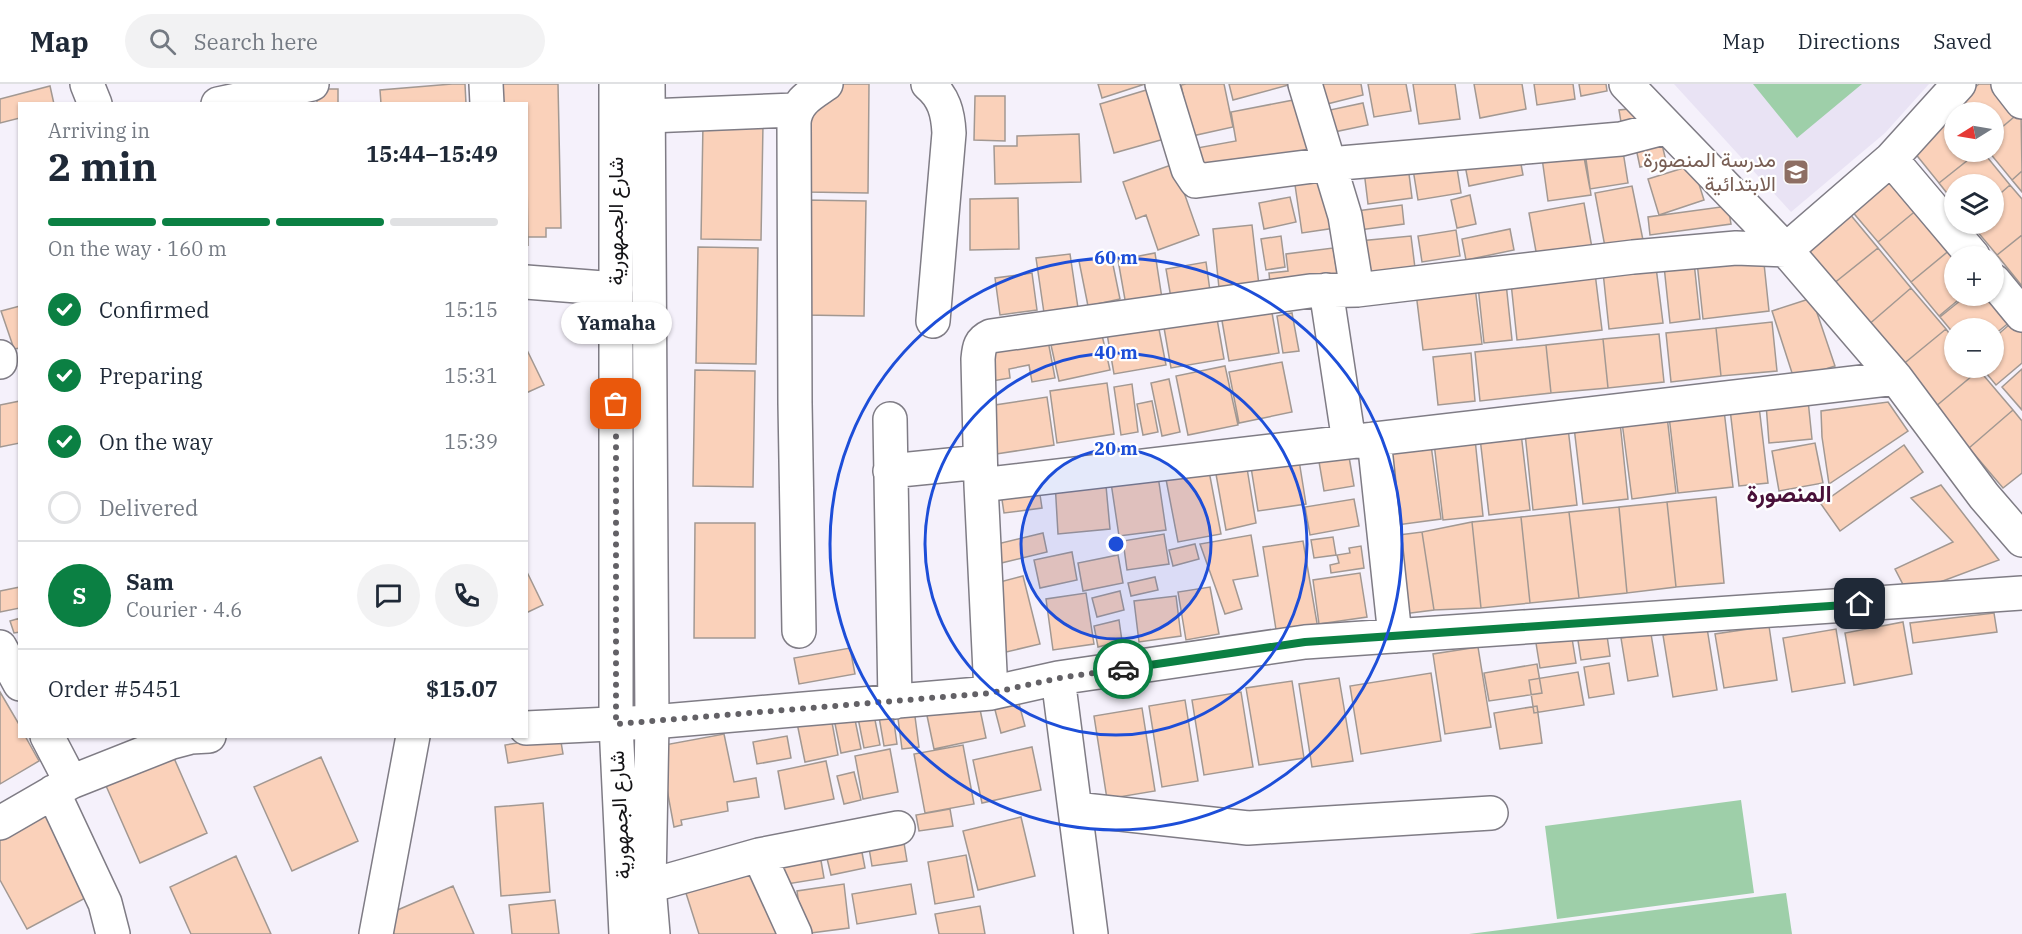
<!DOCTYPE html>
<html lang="en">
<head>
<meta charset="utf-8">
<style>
  body { margin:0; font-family:"IBM Plex Serif",Vazirmatn,serif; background:#f2f2f3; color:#1f2937; height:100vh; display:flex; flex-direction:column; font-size:22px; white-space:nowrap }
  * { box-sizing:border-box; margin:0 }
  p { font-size:20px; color:#747a83 }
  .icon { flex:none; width:33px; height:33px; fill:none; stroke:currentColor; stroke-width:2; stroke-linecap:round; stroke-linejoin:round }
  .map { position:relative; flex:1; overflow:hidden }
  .sheet { position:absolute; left:18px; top:18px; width:510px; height:636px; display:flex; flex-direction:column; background:#fff; border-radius:0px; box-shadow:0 2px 4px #0004 }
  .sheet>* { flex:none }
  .needle { width:39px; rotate:259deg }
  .tools { position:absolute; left:1944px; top:18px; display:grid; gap:12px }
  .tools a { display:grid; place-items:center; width:60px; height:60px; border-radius:50%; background:#fff; box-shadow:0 2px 4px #0004; font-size:30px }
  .pin { position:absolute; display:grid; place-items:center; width:51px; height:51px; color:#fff; margin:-26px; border-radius:12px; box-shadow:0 3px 9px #0006 }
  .courier { position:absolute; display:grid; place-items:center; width:60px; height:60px; margin:-30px; border:4px solid #0b8043; border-radius:50%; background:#fff; color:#222; box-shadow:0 2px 8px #0007 }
  .bubble { position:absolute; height:42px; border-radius:21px; background:#fff; box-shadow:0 2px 4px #0004; font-size:20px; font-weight:700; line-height:42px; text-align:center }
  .headline em { font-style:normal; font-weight:700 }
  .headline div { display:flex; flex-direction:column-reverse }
  .headline { display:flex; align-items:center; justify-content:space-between; height:102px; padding:0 30px }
  h1 { font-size:39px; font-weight:700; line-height:45px }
  .bar { display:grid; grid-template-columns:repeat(4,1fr); gap:9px 6px; align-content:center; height:72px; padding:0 30px }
  .bar i { height:8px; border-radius:4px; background:#e0e1e3 }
  .bar .active { background:#0b8043 }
  .bar p { grid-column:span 4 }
  .line { display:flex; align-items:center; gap:15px; padding:0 30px; border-top:2px solid #e0e1e3 }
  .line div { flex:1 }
  .round { display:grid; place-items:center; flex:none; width:63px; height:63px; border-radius:32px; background:#f2f2f3 }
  ol { padding:0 30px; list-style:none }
  li { display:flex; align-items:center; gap:18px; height:66px }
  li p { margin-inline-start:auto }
  li .icon { padding:6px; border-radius:50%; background:#0b8043; color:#fff; stroke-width:4 }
  li:last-child { color:#747a83 }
  li i { width:33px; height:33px; border:3px solid #e0e1e3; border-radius:50% }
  header { display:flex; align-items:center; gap:36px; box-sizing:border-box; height:84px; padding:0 30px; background:#fff; border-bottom:2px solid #e0e1e3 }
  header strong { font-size:28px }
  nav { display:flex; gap:33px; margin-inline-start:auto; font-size:21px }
  .search { width:420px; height:54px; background:#f2f2f3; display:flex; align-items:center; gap:15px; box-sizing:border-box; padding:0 21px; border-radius:33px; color:#747a83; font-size:22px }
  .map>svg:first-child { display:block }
  .built { fill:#e9e3f4 }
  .green { fill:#9ecfa9 }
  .building { fill:#fad1ba; stroke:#a29892; stroke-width:1.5 }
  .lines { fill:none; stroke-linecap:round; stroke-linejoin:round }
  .minor-casing { stroke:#7f7c85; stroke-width:36 }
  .major-casing { stroke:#7f7c85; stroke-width:36 }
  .minor { stroke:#fff; stroke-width:33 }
  .major { stroke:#fff; stroke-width:33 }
  .done { stroke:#636166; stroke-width:6; stroke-dasharray:0 10.8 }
  .route { stroke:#0b8043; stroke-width:8 }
  .ring { fill:none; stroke:#1d4ed8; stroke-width:3 }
  .labels { text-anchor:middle; stroke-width:4.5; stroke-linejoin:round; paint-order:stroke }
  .education-label { font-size:21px; fill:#785e54; stroke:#fff; text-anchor:end }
  .street-label { font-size:21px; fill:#141316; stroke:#fff }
  .quarter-label { font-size:24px; font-weight:bold; fill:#491039; stroke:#fff }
  .centre { fill:#1d4ed8; stroke:#fff; stroke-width:3 }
  .ring-label { font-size:18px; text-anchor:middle; font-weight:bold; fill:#1d4ed8; stroke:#fff; stroke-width:4.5; stroke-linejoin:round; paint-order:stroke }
</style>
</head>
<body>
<header>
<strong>Map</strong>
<div class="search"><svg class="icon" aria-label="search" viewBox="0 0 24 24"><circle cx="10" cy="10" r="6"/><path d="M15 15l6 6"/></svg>Search here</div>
<nav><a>Map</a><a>Directions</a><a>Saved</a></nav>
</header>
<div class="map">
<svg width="2022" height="850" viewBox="0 0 2022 850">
  <rect width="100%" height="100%" fill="#f5f1fb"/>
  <path class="built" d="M1674 0H1929L1885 49 1791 128Z"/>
  <path class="green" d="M1753 0H1862L1797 54Z
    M1741 716 1754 809 1557 835 1545 742Z
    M1786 809 1792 850H1469Z"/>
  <path class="building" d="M452 0H465L466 20H381L380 6Z
    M499 0H558L561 144H546V153H528V162L526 20H500Z
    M809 0H869L868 109 807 108Z
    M1098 0H1145L1102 14Z
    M1186 0H1224L1233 43 1192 52 1181 1Z
    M1229 0H1292L1233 16Z
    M1317 0H1361L1363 11 1323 21Z
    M1368 0H1406L1411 27 1374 33Z
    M1413 0H1455L1460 35 1419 40Z
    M1474 0H1522L1526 25 1480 34Z
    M1534 0H1573L1575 15 1537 21Z
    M1579 0H1606L1607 7 1581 12Z
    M1979 0H1999L2021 27 1994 50V28H1958L1952 22Z
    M50 2 54 20H20V34L0 39V15Z
    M1153 4 1168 54 1114 69 1100 20Z
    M317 5H338V20H317Z
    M975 12H1005V57L974 56Z
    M1304 14 1314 66 1201 86 1197 64 1236 57 1231 28Z
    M1363 19 1368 41 1334 48 1330 26Z
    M1639 24 1641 35 1621 38 1619 26Z
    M2021 27 2022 87 2012 96 1989 68H1994V50Z
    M1952 29 1954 32V68H1978L1939 99 1910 63Z
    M703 39 763 40 761 156 701 155Z
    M1659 48 1666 77 1640 83 1634 55Z
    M1079 50 1081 98 995 100 994 62H1017V52Z
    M1622 61 1628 99 1590 105 1583 68Z
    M1518 64 1523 91 1469 102 1464 76Z
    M1585 68 1591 111 1548 117 1542 74Z
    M1978 68H1983L2010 101 1994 115V100H1954V118L1939 99Z
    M1455 72 1461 109 1418 116 1412 79Z
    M1174 80 1199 151 1158 166 1146 131 1136 135 1123 98Z
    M1891 80 1924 120 1878 158 1845 119Z
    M1693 81 1704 116 1659 131 1648 95Z
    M1408 82 1412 114 1368 120 1364 87Z
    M2022 87V108L2012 96Z
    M1328 96 1335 144 1302 149 1295 101Z
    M2010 101 2022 115V151L1997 171 1971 140H1994V115Z
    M1632 102 1643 156 1605 163 1595 109Z
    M1470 111 1476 140 1457 144 1451 116Z
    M1290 113 1296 138 1264 145 1259 119Z
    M1018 114 1019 165 970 166V115Z
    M805 116 866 117 864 232 804 231Z
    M1584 119 1592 164 1537 173 1529 129Z
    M1924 120 1957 160 1911 198 1878 158Z
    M1402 121 1404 140 1352 147 1349 128Z
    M1728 122 1731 140 1650 151 1648 133Z
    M1844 123 1878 164 1833 200 1800 160Z
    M1252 141 1260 210 1220 214 1213 145Z
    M1510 145 1514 166 1466 176 1462 155Z
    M1456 146 1460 172 1422 178 1418 152Z
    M2022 151V202L1997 171Z
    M1281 152 1285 183 1266 186 1261 155Z
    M1411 152 1415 184 1362 189 1359 157Z
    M1957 160 1954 172V212H1963L1939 232 1911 198Z
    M698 163 758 164 756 280 696 279Z
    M1333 164 1339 200 1271 210 1269 189 1288 187 1286 170Z
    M1878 164 1911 204 1867 242 1833 200Z
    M1155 169 1163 221 1127 227 1118 176Z
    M1070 170 1078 224 1044 229 1036 174Z
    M1763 170 1769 227 1703 235 1697 178Z
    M1111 171 1120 215 1088 222 1079 177Z
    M1206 178 1211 214 1172 220 1166 185Z
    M1694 178 1700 235 1670 239 1664 182Z
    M1656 183 1663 239 1609 245 1603 188Z
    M1032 189 1037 226 1000 231 995 194Z
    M1595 189 1602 246 1517 256 1511 199Z
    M1506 199 1512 256 1484 259 1478 202Z
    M1475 203 1482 260 1423 266 1416 209Z
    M1911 204 1946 245 1901 282 1867 242Z
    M1966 212H1994L2017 232 1994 251V244H1954V250L1940 233Z
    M1812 214 1835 282 1794 295 1772 227Z
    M20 222V264L14 265 1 227Z
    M1271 223 1279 269 1229 277 1221 231Z
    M1216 229 1224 275 1171 284 1163 238Z
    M1292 229 1299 267 1283 269 1277 232Z
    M2018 233 2022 238V279L1996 301 1982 284H1994V254Z
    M1157 235 1166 281 1114 290 1106 244Z
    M1772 238 1777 287 1721 292 1716 244Z
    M1716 244 1721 292 1671 298 1666 249Z
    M1946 245 1954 256V284H1978L1979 286 1935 323 1901 282Z
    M1046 246 1055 294 1032 298 1029 281 1009 285 1010 294 986 298 983 257Z
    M1659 250 1664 298 1608 304 1603 255Z
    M1102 251 1110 286 1059 297 1051 261Z
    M1603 255 1608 304 1551 309 1546 261Z
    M1546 261 1551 309 1480 317 1475 268Z
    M526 264 544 301 526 309Z
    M1471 269 1475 317 1438 321 1433 273Z
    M1282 278 1292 328 1239 339 1229 288Z
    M1225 282 1238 341 1188 351 1176 292Z
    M2022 285V326L2002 303Z
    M695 286 755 287 753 403 693 402Z
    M1979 286 2013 326 1969 364 1935 323Z
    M1169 295 1180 348 1162 352 1151 299Z
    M1107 299 1114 350 1057 359 1050 307Z
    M1132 300 1138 348 1121 351 1114 303Z
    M1047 313 1054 361 990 371 982 323Z
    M1808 316 1812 355 1769 359 1766 320Z
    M20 317V359L0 363V321Z
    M1152 317 1158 348 1143 351 1137 320Z
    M1888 318 1908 347 1829 400 1822 353 1821 327Z
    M1759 322 1768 399 1739 402 1730 325Z
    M1724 326 1733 403 1678 409 1669 332Z
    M2013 326 2022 337V389L2003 404 1969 364Z
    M1667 332 1676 409 1632 415 1622 338Z
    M1620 338 1628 415 1583 420 1574 343Z
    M1568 344 1577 421 1533 426 1525 349Z
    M1521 349 1530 426 1489 431 1480 354Z
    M1475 355 1483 432 1443 436 1434 359Z
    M1815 359 1823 399 1779 407 1772 367Z
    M1347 361 1354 402 1324 407 1317 366Z
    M1431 361 1441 435 1397 441 1388 367Z
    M1904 361 1923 388 1840 447 1821 420Z
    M1298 370 1306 420 1258 427 1250 377Z
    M1245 372 1256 439 1226 446 1214 379Z
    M1208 382 1221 450 1178 458 1165 390Z
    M1157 385 1166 446 1119 452 1110 392Z
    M1105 391 1110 445 1058 450 1055 398Z
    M1941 401 1999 476 1908 510 1895 485 1953 458 1911 414Z
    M1039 404 1042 424 1004 429 1001 409Z
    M1716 413 1724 499 1676 503 1667 418Z
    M1354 415 1359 442 1310 451 1305 423Z
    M1667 418 1676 503 1627 509 1619 423Z
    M1619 423 1627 509 1579 514 1569 428Z
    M1569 428 1579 514 1530 519 1521 433Z
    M1521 433 1530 519 1481 524 1472 438Z
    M1472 438 1481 524 1434 526 1422 448Z
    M695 439H755V554H694Z
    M1422 448 1434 526 1403 530 1391 452Z
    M1043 449 1047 468 997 480 993 461Z
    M1164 450 1169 480 1127 486 1123 457Z
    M1251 451 1258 492 1233 496 1242 525 1225 530 1200 460Z
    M1333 453 1336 471 1314 474 1311 456Z
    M1303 457 1318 545 1277 552 1263 463Z
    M1195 460 1199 475 1173 482 1169 466Z
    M1361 462 1364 484 1331 489 1330 481 1339 479 1337 471 1350 469 1349 464Z
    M1072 468 1077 496 1040 504 1034 476Z
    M1118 471 1123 499 1083 507 1078 479Z
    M526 486 543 521 526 529Z
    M1360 489 1367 533 1319 540 1313 496Z
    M1023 492 1040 560 993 571 996 499Z
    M1155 493 1158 506 1131 512 1128 499Z
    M20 503V524L0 528V507Z
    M1210 503 1219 550 1186 556 1178 508Z
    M1120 507 1124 526 1097 533 1092 514Z
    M1086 509 1094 560 1053 566 1046 515Z
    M1176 512 1181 552 1139 558 1134 517Z
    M1994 529 1997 548 1913 559 1910 539Z
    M20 534V548L14 549 10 537Z
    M1119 536 1122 557 1098 563 1094 542Z
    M1903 538 1912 590 1854 601 1845 549Z
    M1769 542 1777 596 1724 604 1715 550Z
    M1707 544 1717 606 1673 613 1663 551Z
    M1606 545 1610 572 1581 576 1577 550Z
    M1836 545 1845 599 1792 608 1783 554Z
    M1571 548 1576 579 1540 584 1535 553Z
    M1651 550 1658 592 1628 597 1621 554Z
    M1478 563 1491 643 1445 650 1433 570Z
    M850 564 855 590 799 600 794 574Z
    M1609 579 1614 610 1589 614 1584 583Z
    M1537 580 1542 609 1489 617 1484 589Z
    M1578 588 1584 621 1534 629 1529 596Z
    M1431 589 1441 657 1361 670 1350 602Z
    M1339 594 1353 677 1312 683 1299 600Z
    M1292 597 1304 674 1259 681 1246 604Z
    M0 608 20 642V652H25L39 677 0 700Z
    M1241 608 1253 683 1204 691 1192 616Z
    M977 611 986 654 934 665 925 622Z
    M1018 616 1025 642 1001 649 994 622Z
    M1185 616 1198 697 1162 703 1149 622Z
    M1537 622 1542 659 1500 665 1494 629Z
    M892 624 897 660 884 662 878 627Z
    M1142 624 1155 707 1107 715 1094 632Z
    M914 625 919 663 902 665 897 627Z
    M853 626 861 665 841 669 833 630Z
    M873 626 880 661 864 664 857 629Z
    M831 633 838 671 805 678 797 639Z
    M724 650 734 698 756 694 759 713 727 718 728 727 681 736 682 741 674 743 659 662Z
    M560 652 563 670 508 679 505 661Z
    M787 652 791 674 757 680 753 658Z
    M963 661 974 720 925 729 914 670Z
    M1032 663 1041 706 982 719 973 676Z
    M170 665 207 749 140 779 103 695Z
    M890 665 898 708 863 715 855 672Z
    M321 673 358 757 292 787 254 703Z
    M826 677 834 715 785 725 778 687Z
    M854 688 861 716 844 720 837 692Z
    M543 719 550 808 501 812 495 723Z
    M950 725 953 742 919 747 916 731Z
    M47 730 91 811 27 845 0 796V755Z
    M1021 733 1035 792 978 806 963 747Z
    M902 747 907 777 872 782 867 752Z
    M860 758 865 784 831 791 825 766Z
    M819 765 824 794 781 801 775 773Z
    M966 771 974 813 935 820 928 778Z
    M236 772 271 850H191L170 803Z
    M754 783 777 850H699L685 806Z
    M844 800 849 844 803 850 797 807Z
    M911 800 916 830 857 840 852 810Z
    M453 802 474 850H394L386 831Z
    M555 816 559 850H512L509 821Z
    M980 822 985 850H939L935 830Z"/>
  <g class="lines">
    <g class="minor-casing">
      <path id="minor" d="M87 0 95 20
        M486 0 487 20
        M928 0C944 13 948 29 949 49L933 237
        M1162 0 1188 85 1196 97 1329 80 1621 55 1667 43
        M1305 0 1345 132 1357 206
        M1626 0 1786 166 1896 294 1984 412 2022 456
        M2008 0 2022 18
        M218 20 312 0
        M649 32 795 26
        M1891 75 1973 172
        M1994 197 2022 231
        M526 198 616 205
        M1326 206 1349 358
        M0 273V278
        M890 335 895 618
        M1374 355 1395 552
        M890 387 980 378
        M981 401 1896 294
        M799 547 795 319 794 38C796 18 810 11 826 0
        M0 563 20 600
        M1058 594 1091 850
        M991 609 981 401 978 275C979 263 980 257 991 252L1310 207 1357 206 1633 173 1736 164 1786 166 1891 75 1959 0
        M526 644 652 638 991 609 1058 594 1305 558 2022 509
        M47 652 71 698
        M53 708 105 819 113 850
        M1075 725 1248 744 1491 729
        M0 739 71 698 172 658 191 653 209 652
        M759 771 795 850
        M649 802 759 771 898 744
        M376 850 413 652"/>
    </g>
    <g class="major-casing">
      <path id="major" d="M616 0V640L626 850
        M648 0 652 638 649 802 653 850"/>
    </g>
    <use href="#minor" class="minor"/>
    <use href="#major" class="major"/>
  </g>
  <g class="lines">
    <path class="done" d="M616 320V640L991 609 1059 594 1123 585"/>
    <path class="route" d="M1123 585 1305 558 1860 520"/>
  </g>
  <circle cx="1116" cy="460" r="95" fill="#1d4ed8" fill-opacity=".12"/>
  <g class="ring">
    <circle cx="1116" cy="460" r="95"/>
    <circle cx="1116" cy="460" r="191"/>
    <circle cx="1116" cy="460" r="286"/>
  </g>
  <defs>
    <g id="school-square" transform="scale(1.35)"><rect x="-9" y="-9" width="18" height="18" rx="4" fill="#8d6e63" stroke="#fff"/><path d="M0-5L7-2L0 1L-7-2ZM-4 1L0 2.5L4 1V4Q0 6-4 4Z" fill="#fff"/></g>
  </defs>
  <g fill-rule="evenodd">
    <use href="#school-square" x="1796" y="88"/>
  </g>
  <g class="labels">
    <g class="education-label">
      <text x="1776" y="83">مدرسة المنصورة<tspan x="1776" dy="24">الابتدائية</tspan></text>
    </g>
    <g class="street-label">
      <text transform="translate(616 137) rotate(-90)" y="7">شارع الجمهورية</text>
      <text transform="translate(620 731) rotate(-93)" y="7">شارع الجمهورية</text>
    </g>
    <g class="quarter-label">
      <text x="1789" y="418">المنصورة</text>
    </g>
  </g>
  <circle cx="1116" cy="460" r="9" class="centre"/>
  <g class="ring-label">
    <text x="1116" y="180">60 m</text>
    <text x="1116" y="275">40 m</text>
    <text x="1116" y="371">20 m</text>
  </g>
</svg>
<div class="tools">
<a><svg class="needle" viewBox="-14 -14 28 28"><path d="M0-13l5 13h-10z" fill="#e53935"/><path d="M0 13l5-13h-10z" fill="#747a83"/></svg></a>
<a><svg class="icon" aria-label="layers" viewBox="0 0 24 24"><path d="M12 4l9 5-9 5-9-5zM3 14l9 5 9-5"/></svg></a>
<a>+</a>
<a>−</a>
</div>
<div class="pin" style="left:616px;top:320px;background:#ea580c"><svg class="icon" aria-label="bag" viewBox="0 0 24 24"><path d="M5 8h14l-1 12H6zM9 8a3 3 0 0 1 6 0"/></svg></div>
<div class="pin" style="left:1860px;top:520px;background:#1f2937"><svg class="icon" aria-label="home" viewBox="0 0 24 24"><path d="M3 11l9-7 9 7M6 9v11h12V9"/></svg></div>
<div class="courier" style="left:1123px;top:585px"><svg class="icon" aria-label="car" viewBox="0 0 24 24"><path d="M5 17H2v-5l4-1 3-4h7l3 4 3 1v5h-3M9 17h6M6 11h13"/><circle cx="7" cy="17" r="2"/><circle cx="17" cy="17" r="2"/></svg></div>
<div class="bubble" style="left:561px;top:218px;width:111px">Yamaha</div>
<section class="sheet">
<div class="headline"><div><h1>2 min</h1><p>Arriving in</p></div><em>15:44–15:49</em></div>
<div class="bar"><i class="active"></i><i class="active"></i><i class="active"></i><i></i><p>On the way · 160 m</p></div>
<ol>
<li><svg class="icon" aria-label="check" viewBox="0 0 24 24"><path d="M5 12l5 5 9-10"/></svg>Confirmed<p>15:15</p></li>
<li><svg class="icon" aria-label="check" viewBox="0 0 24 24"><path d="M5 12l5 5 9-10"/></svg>Preparing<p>15:31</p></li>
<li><svg class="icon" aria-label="check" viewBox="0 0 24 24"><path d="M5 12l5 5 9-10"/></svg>On the way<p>15:39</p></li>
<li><i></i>Delivered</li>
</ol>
<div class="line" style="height:108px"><b class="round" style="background:#0b8043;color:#fff">S</b><div><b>Sam</b><p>Courier · 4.6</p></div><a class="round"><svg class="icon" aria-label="chat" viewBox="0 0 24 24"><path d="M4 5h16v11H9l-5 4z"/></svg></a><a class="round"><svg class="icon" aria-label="phone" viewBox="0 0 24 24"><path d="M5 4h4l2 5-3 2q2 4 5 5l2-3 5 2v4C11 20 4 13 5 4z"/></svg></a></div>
<div class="line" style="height:78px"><div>Order #5451</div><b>$15.07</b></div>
</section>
</div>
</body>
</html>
